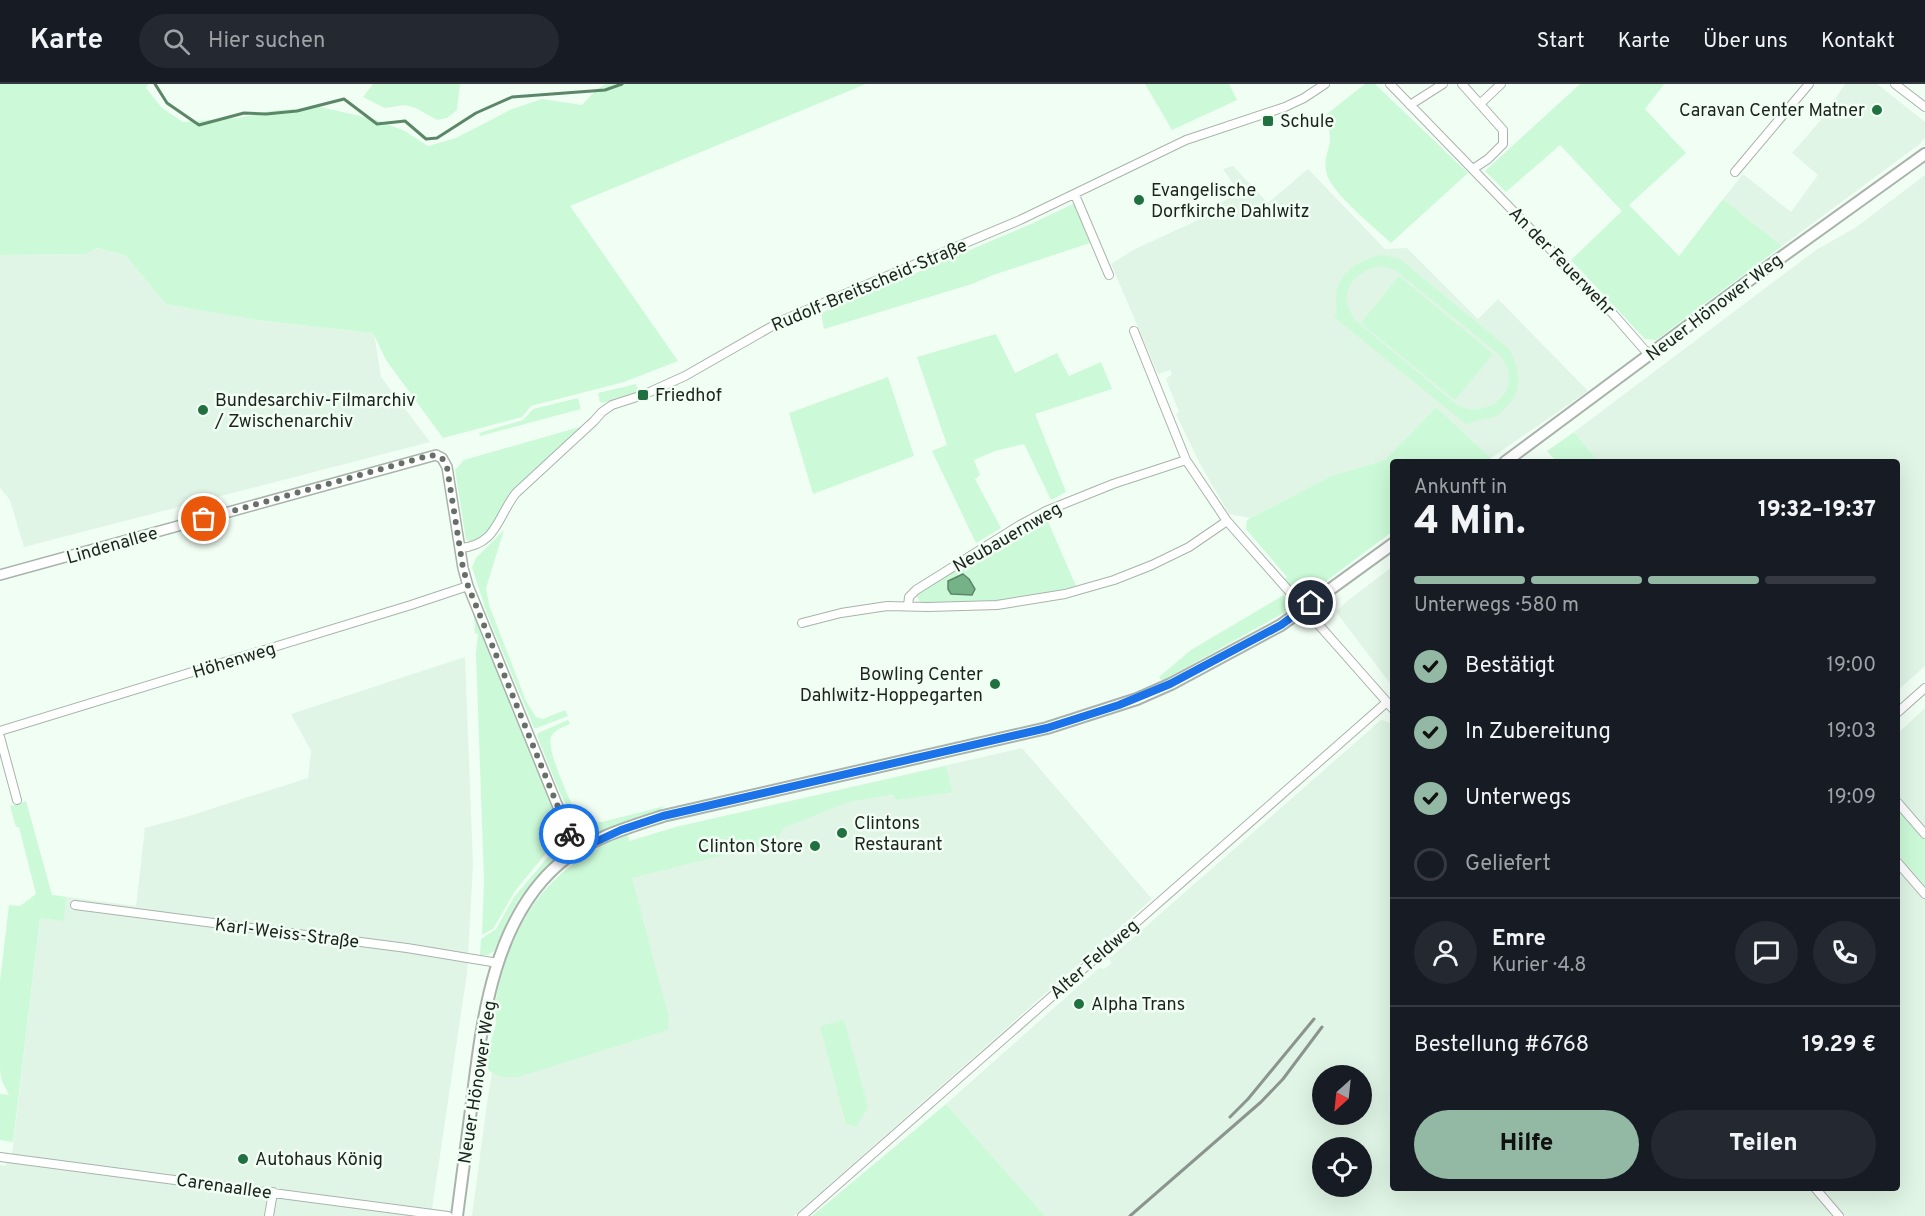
<!DOCTYPE html>
<html lang="de">
<head>
<meta charset="utf-8">
<style>
  body { margin:0; font-family:Overpass,sans-serif; background:#242831; color:#f1f3f6; height:100vh; display:flex; flex-direction:column; font-size:22px; white-space:nowrap }
  * { box-sizing:border-box; margin:0 }
  p { font-size:20px; color:#9ea1a6 }
  .icon { flex:none; width:33px; height:33px; fill:none; stroke:currentColor; stroke-width:2; stroke-linecap:round; stroke-linejoin:round }
  .map { position:relative; flex:1; overflow:hidden }
  .panel { position:absolute; left:1390px; top:375px; width:510px; height:732px; display:flex; flex-direction:column; background:#171b24; border-radius:6px; box-shadow:0 6px 24px #0002 }
  .panel>* { flex:none }
  .needle { width:39px; rotate:207deg }
  .fabs { position:absolute; left:1312px; top:981px; display:grid; gap:12px }
  .fabs a { display:grid; place-items:center; width:60px; height:60px; border-radius:50%; background:#171b24; box-shadow:0 6px 24px #0002; font-size:30px }
  .pin { position:absolute; display:grid; place-items:center; width:51px; height:51px; color:#fff; margin:-26px; border:3px solid #fff; border-radius:50%; box-shadow:0 2px 6px #0007 }
  .courier { position:absolute; display:grid; place-items:center; width:60px; height:60px; margin:-30px; border:4px solid #1a73e8; border-radius:50%; background:#fff; color:#222; box-shadow:0 2px 8px #0007 }
  .head em { font-style:normal; font-weight:800 }
  .head div { display:flex; flex-direction:column-reverse }
  .head { display:flex; align-items:center; justify-content:space-between; height:102px; padding:0 24px }
  h1 { font-size:39px; font-weight:800; line-height:45px }
  .bar { display:grid; grid-template-columns:repeat(4,1fr); gap:9px 6px; align-content:center; height:72px; padding:0 24px }
  .bar i { height:8px; border-radius:4px; background:#363941 }
  .bar .active { background:#93b8a4 }
  .bar p { grid-column:span 4 }
  .line { display:flex; align-items:center; gap:15px; padding:0 24px; border-top:2px solid #363941 }
  .line div { flex:1 }
  .round { display:grid; place-items:center; flex:none; width:63px; height:63px; border-radius:32px; background:#242831 }
  ol { padding:0 24px; list-style:none }
  li { display:flex; align-items:center; gap:18px; height:66px }
  li p { margin-inline-start:auto }
  li .icon { padding:6px; border-radius:50%; background:#93b8a4; color:#111; stroke-width:4 }
  li:last-child { color:#9ea1a6 }
  li i { width:33px; height:33px; border:3px solid #363941; border-radius:50% }
  .primary-button { display:flex; gap:12px; margin-top:auto; padding:12px 24px }
  .primary-button a { flex:1; height:69px; border-radius:36px; background:#93b8a4; color:#111; font-size:24px; font-weight:800; line-height:69px; text-align:center }
  .primary-button a+a { background:#242831; color:#f1f3f6 }
  header { display:flex; align-items:center; gap:36px; box-sizing:border-box; height:84px; padding:0 30px; background:#171b24; border-bottom:2px solid #363941 }
  header strong { font-size:28px }
  nav { display:flex; gap:33px; margin-inline-start:auto; font-size:21px }
  .search { width:420px; height:54px; background:#242831; display:flex; align-items:center; gap:15px; box-sizing:border-box; padding:0 21px; border-radius:33px; color:#9ea1a6; font-size:22px }
  .map>svg:first-child { display:block }
  .built { fill:#e0f5e5; fill-rule:evenodd }
  .green { fill:#ccfad8; fill-rule:evenodd }
  .water { fill:#76b287; stroke:#5b8768; stroke-width:1.5 }
  .lines { fill:none; stroke-linecap:round; stroke-linejoin:round }
  .stream { stroke:#5b8768; stroke-width:3 }
  .minor-casing { stroke:#a8b4ab; stroke-width:10 }
  .tertiary-casing { stroke:#a8b4ab; stroke-width:12 }
  .secondary-casing { stroke:#a8b4ab; stroke-width:14 }
  .minor { stroke:#fff; stroke-width:8 }
  .tertiary { stroke:#fff; stroke-width:9 }
  .secondary { stroke:#fff; stroke-width:10 }
  .rail { stroke:#8b948d; stroke-width:3 }
  .done { stroke:#676f69; stroke-width:6; stroke-dasharray:0 10.8 }
  .route { stroke:#1a73e8; stroke-width:8 }
  .poi-dot { fill:#207040; stroke:#f1fef4; stroke-width:2 }
  .labels { text-anchor:middle; stroke-width:5; stroke-linejoin:round; paint-order:stroke }
  .poi-label { font-size:18px; fill:#1d221e; stroke:#f1fef4; text-anchor:start }
  .street-label { font-size:18px; fill:#1d221e; stroke:#f1fef4 }
</style>
</head>
<body>
<header>
<strong>Karte</strong>
<div class="search"><svg class="icon" aria-label="search" viewBox="0 0 24 24"><circle cx="10" cy="10" r="6"/><path d="M15 15l6 6"/></svg>Hier suchen</div>
<nav><a>Start</a><a>Karte</a><a>Über uns</a><a>Kontakt</a></nav>
</header>
<div class="map">
<svg width="1925" height="1132" viewBox="0 0 1925 1132">
  <rect width="100%" height="100%" fill="#f1fef4"/>
  <path class="built" d="M1845 0H1877L1925 38V53L1921 59 1782 162 1723 115 1743 90 1791 128 1818 91 1792 69 1821 36Z
    M1233 82 1268 119 1308 85 1385 165 1407 164 1478 235 1498 215 1588 307 1491 374 1436 323 1385 376 1331 392 1251 434 1229 430 1200 380 1176 330 1179 328 1166 295 1172 290 1170 286 1158 290 1111 180 1133 166 1196 137 1238 107 1223 85Z
    M1925 91V582L1898 606V378H1599L1574 348 1816 166 1855 144Z
    M97 164 125 171 166 220 256 236 374 249 381 293 430 358 24 463 10 416 0 404V171L86 170Z
    M1393 482V603L1336 528 1345 519Z
    M465 573 473 781 467 889 431 1132H0V1081L5 1082 12 1070 40 834 52 811 136 822 145 744 189 732 308 694 311 667 291 630Z
    M1925 624V1132H1045L946 1020 1099 884 1104 885 1111 880 1110 874 1381 636 1389 638 1394 643V1104H1898V649ZM1323 992H1362V1030H1323ZM1323 1064H1362V1102H1323Z
    M1022 664 1152 815 794 1132H472L487 1019 507 897 630 757 676 743Z"/>
  <path class="green" d="M0 0H148L146 4 162 24 183 38 238 34 271 27 321 23 377 36 405 47 428 62 456 54 512 25 542 15 582 21 597 5 606 0H866L570 122 678 277 624 298 531 322 522 333 443 354 386 276 373 249 256 236 166 220 125 171 97 164 86 170 0 171Z
    M373 0H460L457 26 447 34 437 36 416 24 405 21 385 24 363 13Z
    M1145 0H1229L1237 16 1172 46Z
    M1365 0H1375L1468 89 1391 159C1375 144 1333 110 1327 91 1320 66 1340 62 1323 33Z
    M1580 0H1664L1645 25 1686 69 1629 121 1679 172 1723 115 1782 162 1656 256 1645 255 1571 176 1622 127 1560 61 1506 108 1485 87Z
    M1075 119 1090 159 993 191 972 200 824 245 821 229 1031 140Z
    M1382 171 1400 175 1509 265C1519 284 1524 304 1508 321 1505 324 1501 329 1498 331 1488 336 1475 334 1467 341L1334 233C1339 226 1336 223 1336 215 1336 188 1359 176 1382 171ZM1381 182 1395 186 1501 272C1505 279 1510 286 1509 295 1507 321 1478 332 1457 321L1355 236C1336 209 1353 187 1381 182Z
    M1399 192 1493 270 1455 316 1361 239Z
    M996 250 1015 289 1057 269 1069 292 1101 278 1112 305 1035 330 1066 408 1051 416 1024 360 995 367 974 376 980 391 975 395 1001 444 976 459 932 367 947 361 917 273Z
    M888 293 914 372 813 410 789 329Z
    M636 300 639 308 603 319 600 318 598 309Z
    M578 314 581 325 480 352 479 349 523 336 533 325Z
    M1436 323 1491 374 1486 378H1394L1393 447 1309 510 1301 514 1284 496 1287 493 1246 445 1247 436 1331 392 1385 376Z
    M583 342 513 407C502 421 487 464 466 456L455 386 464 376Z
    M1574 348 1599 378H1557L1547 367Z
    M1046 433 1076 502 1031 513 992 518 923 521 920 518 916 511 920 507 997 460Z
    M504 446 486 504 489 521 526 617 536 633 543 635 565 626 568 632 537 644H534L487 530 472 483 476 474Z
    M1284 511 1291 520 1289 526 1162 597 1159 593 1191 566Z
    M474 531 548 710 560 745 552 749 551 762 547 768 515 807 493 845 482 851 484 796 476 570 478 550 475 549Z
    M568 636 570 640C563 643 555 645 551 653 546 666 571 718 577 732L590 738H602L665 722 660 726 595 749H586L575 745 578 743 560 709 537 652 538 649Z
    M946 682 952 708 896 716 893 710 848 718 783 744 775 758 632 794 669 934 668 946 518 993H501L489 987C481 972 494 955 496 938 496 932 494 926 495 920 510 836 548 783 627 750L630 757 676 743Z
    M26 717 52 811 66 813 64 837 40 834 13 1058 0 1056V1010L9 1011 2 997 0 986V897L9 821 20 822 36 810 19 743H16L10 722Z
    M1898 725 1925 756V802L1898 771Z
    M560 751 559 763 555 773 519 815 509 833 494 867 488 871H480L481 855 496 845 514 813 549 772Z
    M844 936 868 1023 856 1043 846 1040 820 942Z
    M946 1020 1045 1132H812Z"/>
  <path class="water" d="M963 490 969 495 975 505 972 511 951 510 948 505V497Z"/>
  <g class="lines">
    <path class="stream" d="M155 0 167 19 199 41 244 29 266 30 297 27 344 15 377 40 405 37 426 55 437 54 476 29 512 13 605 6 622 0"/>
    <g class="minor-casing">
      <path id="minor" d="M1390 0 1614 231 1649 271
        M1462 0 1503 46V60L1488 75 1473 85
        M1895 0 1925 23
        M1480 20 1501 0
        M1410 21 1443 0
        M1735 88 1809 0
        M1075 111 1109 191
        M1134 247 1186 376 1227 437 1394 626
        M460 464C497 461 497 433 516 409L594 337 602 328 612 321 643 311 685 292 783 236 1020 136 1186 56 1285 23 1304 14 1325 0
        M908 522 909 513 916 506 1020 441 1046 427 1113 400 1186 376
        M802 539 841 529 887 522 928 523 997 521 1065 510 1114 496 1152 481 1189 463 1227 437
        M1898 628 1925 604
        M0 647 411 521 468 502
        M0 653 17 716
        M1898 719 1925 750
        M1898 779 1925 810
        M75 821 407 864 498 879
        M0 1073 448 1132
        M1815 1104 1839 1132
        M269 1132 273 1108
        M802 1132 1387 618"/>
    </g>
    <g class="tertiary-casing">
      <path id="tertiary" d="M0 491 436 371 442 374 447 383 463 484 468 502 576 767"/>
    </g>
    <g class="secondary-casing">
      <path id="secondary" d="M1505 378 1751 195 1925 70
        M457 1132C462 1094 467 1056 472 1018 482 937 493 836 560 779 588 755 629 743 663 732L1047 644 1137 615 1171 600 1281 541 1394 459"/>
    </g>
    <use href="#minor" class="minor"/>
    <use href="#tertiary" class="tertiary"/>
    <use href="#secondary" class="secondary"/>
    <path class="rail" d="M1230 1033 1248 1015 1314 935
      M1130 1132 1261 1018 1283 995 1322 943"/>
  </g>
  <g class="lines">
    <path class="done" d="M204 435 431 371 442 374 447 383 463 484 468 502 569 750"/>
    <path class="route" d="M569 750 576 767 621 746 663 732 1047 644 1119 621 1170 600 1281 541 1311 519"/>
  </g>
  <g class="poi-dot">
    <circle cx="1877" cy="26" r="6"/>
    <rect x="1262" y="31" width="12" height="12" rx="3"/>
    <circle cx="1139" cy="116" r="6"/>
    <rect x="637" y="305" width="12" height="12" rx="3"/>
    <circle cx="203" cy="326" r="6"/>
    <circle cx="995" cy="600" r="6"/>
    <circle cx="842" cy="749" r="6"/>
    <circle cx="815" cy="762" r="6"/>
    <circle cx="1079" cy="920" r="6"/>
    <circle cx="243" cy="1075" r="6"/>
  </g>
  <g class="labels">
    <g class="poi-label">
      <text x="1865" y="32" text-anchor="end">Caravan Center Matner</text>
      <text x="1280" y="43">Schule</text>
      <text x="1151" y="112">Evangelische<tspan x="1151" dy="21">Dorfkirche Dahlwitz</tspan></text>
      <text x="655" y="317">Friedhof</text>
      <text x="215" y="322">Bundesarchiv-Filmarchiv<tspan x="215" dy="21">/ Zwischenarchiv</tspan></text>
      <text x="983" y="596" text-anchor="end">Bowling Center<tspan x="983" dy="21">Dahlwitz-Hoppegarten</tspan></text>
      <text x="854" y="745">Clintons<tspan x="854" dy="21">Restaurant</tspan></text>
      <text x="803" y="768" text-anchor="end">Clinton Store</text>
      <text x="1091" y="926">Alpha Trans</text>
      <text x="255" y="1081">Autohaus König</text>
    </g>
    <g class="street-label">
      <text transform="translate(1562 177) rotate(46)" y="6">An der Feuerwehr</text>
      <text transform="translate(869 201) rotate(-23)" y="6">Rudolf-Breitscheid-Straße</text>
      <text transform="translate(1714 223) rotate(-37)" y="6">Neuer Hönower Weg</text>
      <text transform="translate(1007 453) rotate(-30)" y="6">Neubauernweg</text>
      <text transform="translate(112 461) rotate(-16)" y="6">Lindenallee</text>
      <text transform="translate(234 576) rotate(-17)" y="6">Höhenweg</text>
      <text transform="translate(287 849) rotate(7)" y="6">Karl-Weiss-Straße</text>
      <text transform="translate(1094 875) rotate(-41)" y="6">Alter Feldweg</text>
      <text transform="translate(477 998) rotate(-81)" y="6">Neuer Hönower Weg</text>
      <text transform="translate(224 1102) rotate(8)" y="6">Carenaallee</text>
    </g>
  </g>
</svg>
<div class="fabs">
<a><svg class="needle" viewBox="-14 -14 28 28"><path d="M0-13l5 13h-10z" fill="#e53935"/><path d="M0 13l5-13h-10z" fill="#9ea1a6"/></svg></a>
<a><svg class="icon" aria-label="locate" viewBox="0 0 24 24"><circle cx="12" cy="12" r="6"/><path d="M12 2v4M12 18v4M2 12h4M18 12h4"/></svg></a>
</div>
<div class="pin" style="left:204px;top:435px;background:#ea580c"><svg class="icon" aria-label="bag" viewBox="0 0 24 24"><path d="M5 8h14l-1 12H6zM9 8a3 3 0 0 1 6 0"/></svg></div>
<div class="pin" style="left:1311px;top:519px;background:#1f2937"><svg class="icon" aria-label="home" viewBox="0 0 24 24"><path d="M3 11l9-7 9 7M6 9v11h12V9"/></svg></div>
<div class="courier" style="left:569px;top:750px"><svg class="icon" aria-label="bike" viewBox="0 0 24 24"><circle cx="6" cy="16" r="4"/><circle cx="18" cy="16" r="4"/><path d="M6 16l4-8h5l3 8M10 8l3 8H6M13 5h3"/></svg></div>
<section class="panel">
<div class="head"><div><h1>4 Min.</h1><p>Ankunft in</p></div><em>19:32–19:37</em></div>
<div class="bar"><i class="active"></i><i class="active"></i><i class="active"></i><i></i><p>Unterwegs · 580 m</p></div>
<ol>
<li><svg class="icon" aria-label="check" viewBox="0 0 24 24"><path d="M5 12l5 5 9-10"/></svg>Bestätigt<p>19:00</p></li>
<li><svg class="icon" aria-label="check" viewBox="0 0 24 24"><path d="M5 12l5 5 9-10"/></svg>In Zubereitung<p>19:03</p></li>
<li><svg class="icon" aria-label="check" viewBox="0 0 24 24"><path d="M5 12l5 5 9-10"/></svg>Unterwegs<p>19:09</p></li>
<li><i></i>Geliefert</li>
</ol>
<div class="line" style="height:108px"><a class="round"><svg class="icon" aria-label="person" viewBox="0 0 24 24"><circle cx="12" cy="8" r="4"/><path d="M4 21q1-7 8-7t8 7"/></svg></a><div><b>Emre</b><p>Kurier · 4.8</p></div><a class="round"><svg class="icon" aria-label="chat" viewBox="0 0 24 24"><path d="M4 5h16v11H9l-5 4z"/></svg></a><a class="round"><svg class="icon" aria-label="phone" viewBox="0 0 24 24"><path d="M5 4h4l2 5-3 2q2 4 5 5l2-3 5 2v4C11 20 4 13 5 4z"/></svg></a></div>
<div class="line" style="height:78px"><div>Bestellung #6768</div><b>19.29 €</b></div>
<div class="primary-button"><a>Hilfe</a><a>Teilen</a></div>
</section>
</div>
</body>
</html>
